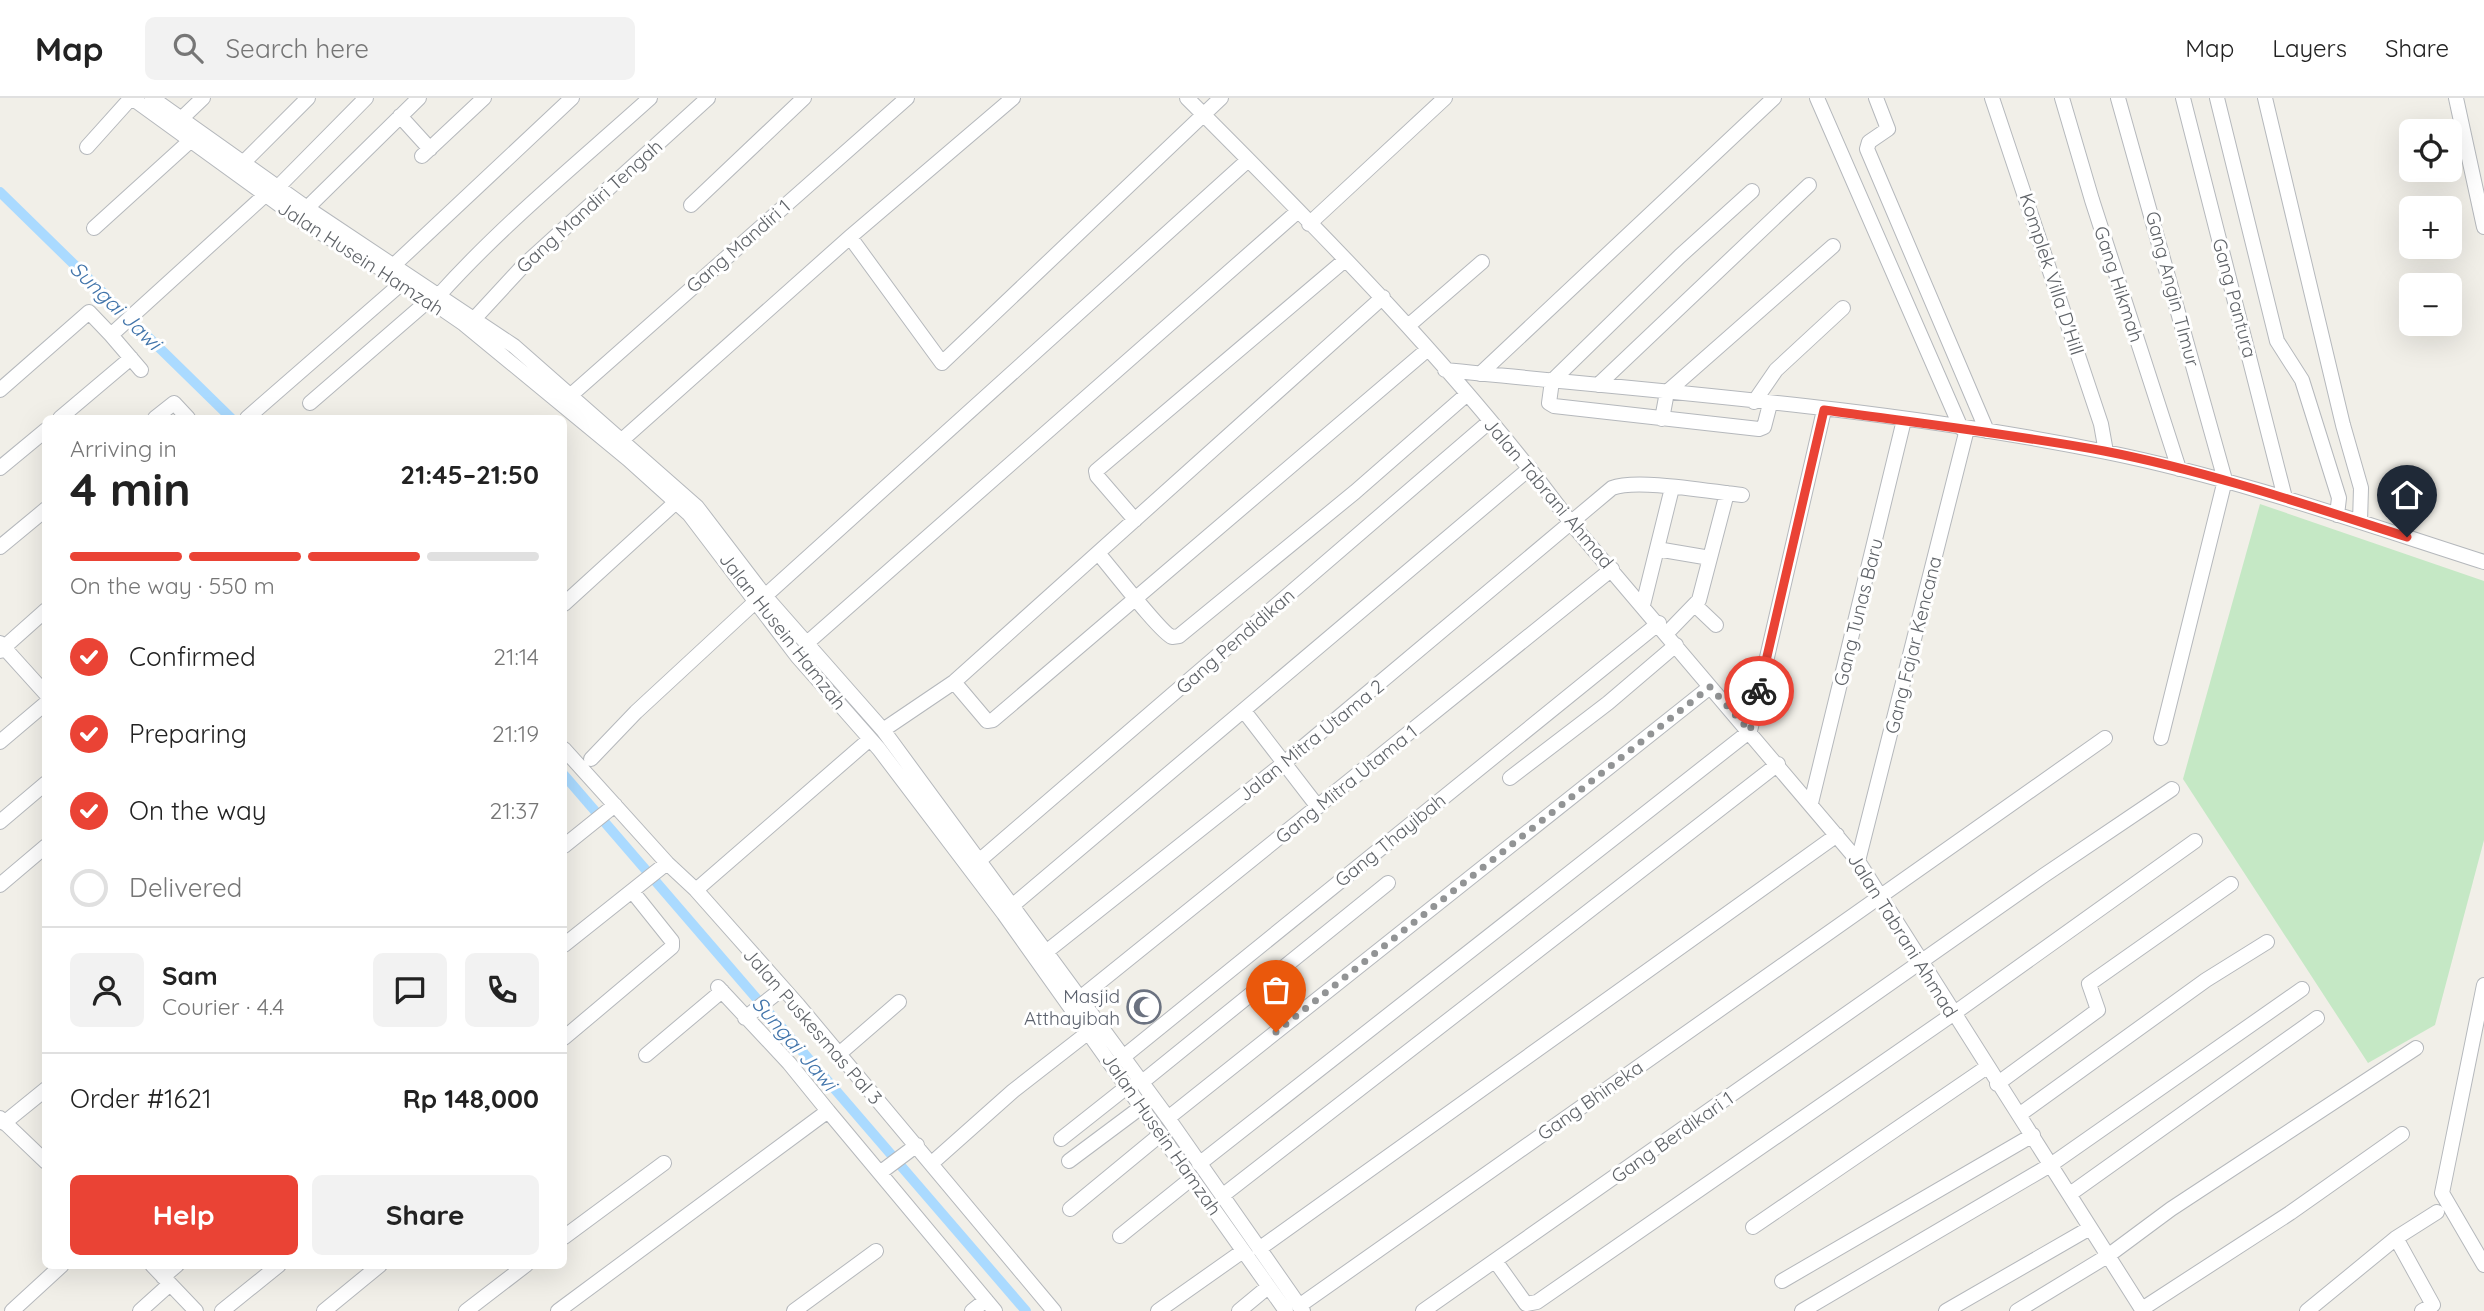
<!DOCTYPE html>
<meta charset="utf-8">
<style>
:root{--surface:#fff;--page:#f2f2f2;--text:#222;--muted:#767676;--line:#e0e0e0;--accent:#ea4335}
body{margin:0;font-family:Quicksand,sans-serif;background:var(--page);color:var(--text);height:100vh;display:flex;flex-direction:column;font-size:26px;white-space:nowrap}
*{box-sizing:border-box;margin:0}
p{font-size:23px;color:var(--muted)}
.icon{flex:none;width:38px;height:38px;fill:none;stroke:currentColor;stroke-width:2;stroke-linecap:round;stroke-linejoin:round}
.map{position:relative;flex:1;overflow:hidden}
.panel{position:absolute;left:42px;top:317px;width:525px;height:854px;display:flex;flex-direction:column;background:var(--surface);border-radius:10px;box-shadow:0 7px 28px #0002}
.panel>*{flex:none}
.tools{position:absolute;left:2399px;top:21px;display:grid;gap:14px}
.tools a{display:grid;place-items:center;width:63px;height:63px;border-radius:10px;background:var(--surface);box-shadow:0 7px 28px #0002;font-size:35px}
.pin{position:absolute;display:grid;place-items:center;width:60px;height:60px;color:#fff;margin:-72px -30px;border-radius:50% 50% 50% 0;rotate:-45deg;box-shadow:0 0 7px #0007}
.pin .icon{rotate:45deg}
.courier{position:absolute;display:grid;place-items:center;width:70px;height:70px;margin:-35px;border:5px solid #ea4335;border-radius:50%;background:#fff;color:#222;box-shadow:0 2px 9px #0007}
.headline em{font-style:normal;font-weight:800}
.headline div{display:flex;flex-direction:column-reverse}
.headline{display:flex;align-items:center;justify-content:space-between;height:119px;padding:0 28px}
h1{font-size:46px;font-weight:800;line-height:52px}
.bar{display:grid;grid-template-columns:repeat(4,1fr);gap:10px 7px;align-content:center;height:84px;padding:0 28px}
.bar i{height:9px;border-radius:5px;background:var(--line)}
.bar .active{background:var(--accent)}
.bar p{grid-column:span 4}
.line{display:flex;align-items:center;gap:18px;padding:0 28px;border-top:2px solid var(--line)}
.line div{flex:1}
.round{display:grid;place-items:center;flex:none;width:74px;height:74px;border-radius:10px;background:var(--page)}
ol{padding:0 28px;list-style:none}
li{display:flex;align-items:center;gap:21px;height:77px}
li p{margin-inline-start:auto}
li .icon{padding:7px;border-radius:50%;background:var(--accent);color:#fff;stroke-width:4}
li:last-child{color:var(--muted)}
li i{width:38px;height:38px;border:4px solid var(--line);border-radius:50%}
.button{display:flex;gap:14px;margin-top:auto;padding:14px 28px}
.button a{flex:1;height:80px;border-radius:10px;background:var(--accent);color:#fff;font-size:28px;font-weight:800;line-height:80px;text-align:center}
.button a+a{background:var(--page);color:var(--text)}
header{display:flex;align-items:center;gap:42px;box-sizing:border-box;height:98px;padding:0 35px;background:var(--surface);border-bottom:2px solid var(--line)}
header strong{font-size:33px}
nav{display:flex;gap:38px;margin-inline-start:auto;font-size:24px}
.search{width:490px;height:63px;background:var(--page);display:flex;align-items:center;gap:18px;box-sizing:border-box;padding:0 24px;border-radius:10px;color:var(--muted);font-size:26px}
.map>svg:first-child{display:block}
.green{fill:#c5e8c5}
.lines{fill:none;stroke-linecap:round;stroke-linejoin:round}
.canal{stroke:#aadaff;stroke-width:10}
.minor-casing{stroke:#b5b8bc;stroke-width:16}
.minor{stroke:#fff;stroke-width:14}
.done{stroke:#929495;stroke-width:7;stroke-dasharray:0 12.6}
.route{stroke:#ea4335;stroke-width:9}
.labels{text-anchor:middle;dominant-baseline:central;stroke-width:6;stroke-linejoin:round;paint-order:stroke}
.street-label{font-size:19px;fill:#5f6368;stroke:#fff}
.worship-label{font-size:19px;fill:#5b616d;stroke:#fff;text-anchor:end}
.water-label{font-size:21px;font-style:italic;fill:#4174aa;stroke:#fff}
</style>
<header>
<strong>Map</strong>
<div class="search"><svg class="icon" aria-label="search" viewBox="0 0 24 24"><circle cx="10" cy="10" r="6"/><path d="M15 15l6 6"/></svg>Search here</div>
<nav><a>Map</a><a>Layers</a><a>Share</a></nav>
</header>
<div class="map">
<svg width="2484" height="1213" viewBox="0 0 2484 1213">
<rect width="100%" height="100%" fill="#f1efe8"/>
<path class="green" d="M2260,406L2484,483V742L2435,927L2368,965L2183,681Z"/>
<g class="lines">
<path class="canal" d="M0,94L231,320
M564,677L1026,1213"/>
<defs>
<path id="minor" d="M132,0L306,126L403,184L464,226L628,361L689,416L797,558L879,651L1004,816L1286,1213
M152,0L307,110L514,248L697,409L765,498L883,632L1168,1020L1303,1213
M1187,0C1322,135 1458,272 1571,425L1858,763L2143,1213
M1817,0L1961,330
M1876,0L1888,31L1869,44L1867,51L1987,333
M1992,0L2101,326L2106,354
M2062,0L2092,102L2179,371
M2118,0L2225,382L2161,640
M2183,0L2285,400
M2217,0L2277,243L2302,282L2339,400L2337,417
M2265,0L2343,327L2361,390L2360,424
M2456,0L2484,129
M400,18L430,51
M180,22L203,0
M87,49L131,0
M422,58L484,0
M243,65L308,0
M278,89L366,0
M1752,93L1680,158L1552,283L1549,305L1554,308L1759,331L1764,329L1770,306
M691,107L804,0
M307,110L419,0
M1309,126L1445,0
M94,130L190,43
M850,139L942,265L1221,0
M394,167L572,0
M440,196C504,125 579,64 650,0
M475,220L523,168L708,0
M1408,228L1482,164
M141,272L111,237L265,97
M1445,272C1665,294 1889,310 2106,354C2235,380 2359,424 2484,464
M1480,276L1774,0
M1598,287L1809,87
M0,292L89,214L111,237
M571,297L907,0
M1754,304L1776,272L1843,210
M310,305L429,202
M60,320L131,260
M155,320L174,305L188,320
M247,320L403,184
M1662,321L1667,294L1833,148
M622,342L850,139L1013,0
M0,370L46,332
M1135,422L1097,378L1096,373L1345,162
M0,449L46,411
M1657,451L1710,460
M1098,455C1111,470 1161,535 1172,539L1179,538L1355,394L1466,297
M765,498L1247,63
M564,506L676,404
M1643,507L1672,390
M1696,508L1716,527
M1667,535L1699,502L1727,395
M0,545L46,596
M807,545L1297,114
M0,553L46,512
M954,584L987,623L993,622L1428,251
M1244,613L1318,709
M883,632L954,584L1383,199
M0,644L46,605
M564,651L667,765L696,792L798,907L1054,1213
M591,661L636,614L755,504
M1510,680L1608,605L1676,547
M1811,705L1904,322
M0,724L46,685
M564,748L615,707
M980,762L1489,324
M1858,763L1967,331
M0,787L46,748
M696,792L870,641
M1012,808L1530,370
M564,847L667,765
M1046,854L1284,665L1612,390C1637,380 1712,394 1742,397
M2484,887L2442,1095L2484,1167
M718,889L789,965L828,1013
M1080,900L1612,471
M745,920L782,891
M564,940L672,849V843L632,793
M839,956L899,904
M646,957L722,893
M1122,960L1659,525
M1141,985L1388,785
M1997,986L2098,912L2089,886L2231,786
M2019,1017L2206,882L2267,844
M0,1020L46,1064
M1168,1020L1710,589
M4,1025L46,991
M1061,1041L1128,988
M1069,1063L1148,1004
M932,1065L1013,993L1090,933
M1199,1066L1750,633L1824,312
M881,1074L917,1047
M2070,1096L2317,920
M1222,1098L1778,666
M1070,1111L1161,1036
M1753,1129L1987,969
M1120,1138L1192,1080
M564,1139L664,1065
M2396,1140L2433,1207L2422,1213
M1259,1151L1837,737
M1496,1164L1526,1206L1537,1204L1953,916L2195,743
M152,1167L196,1213
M163,1179L177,1167
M1782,1183L2033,1037
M1299,1208L2105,640
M2142,1211L2290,1115L2402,1036
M12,1213L62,1167
M140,1213L170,1186
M222,1213L279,1167
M324,1213L380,1167
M466,1213L526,1167
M558,1213L828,1013L995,1213
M794,1213L876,1153
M972,1213L986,1202
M1158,1213L1243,1153
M1239,1213L1268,1189
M1423,1213L2043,778L2172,691
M1802,1213L2052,1066L2302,891
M1946,1213L2090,1130
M2017,1213L2109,1157L2171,1111L2416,950
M2307,1213L2396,1140L2437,1114"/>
</defs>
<use href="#minor" class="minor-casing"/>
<use href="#minor" class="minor"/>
</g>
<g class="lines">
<path class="done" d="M1276,934L1710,589L1750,633L1759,593"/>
<path class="route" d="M1759,593L1824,312C1918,325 2011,336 2104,353C2207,373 2307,407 2407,439"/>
</g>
<defs>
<symbol id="mosque-ring" viewBox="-11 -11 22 22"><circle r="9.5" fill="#fff" stroke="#6b7280" stroke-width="1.5"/><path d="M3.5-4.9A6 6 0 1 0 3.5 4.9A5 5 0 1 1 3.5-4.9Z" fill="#6b7280"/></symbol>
</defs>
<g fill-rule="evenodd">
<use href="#mosque-ring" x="1125" y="890" width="38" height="38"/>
</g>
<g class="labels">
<g class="street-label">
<text transform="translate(589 108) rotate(-42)">Gang Mandiri Tengah</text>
<text transform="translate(738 148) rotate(-41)">Gang Mandiri 1</text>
<text transform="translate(361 160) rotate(33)">Jalan Husein Hamzah</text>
<text transform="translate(2052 176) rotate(72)">Komplek Villa D'Hill</text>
<text transform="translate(2119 186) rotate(72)">Gang Hikmah</text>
<text transform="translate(2173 191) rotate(75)">Gang Angin TImur</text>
<text transform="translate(2235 200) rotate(75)">Gang Pantura</text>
<text transform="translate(1549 395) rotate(50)">Jalan Tabrani Ahmad</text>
<text transform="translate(1858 514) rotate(-76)">Gang Tunas Baru</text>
<text transform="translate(783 533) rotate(52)">Jalan Husein Hamzah</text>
<text transform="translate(1235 543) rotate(-41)">Gang Pendidikan</text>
<text transform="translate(1913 547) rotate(-76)">Gang Fajar Kencana</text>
<text transform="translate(1311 642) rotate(-39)">Jalan Mitra Utama 2</text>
<text transform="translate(1346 686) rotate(-39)">Gang Mitra Utama 1</text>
<text transform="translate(1390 742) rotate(-39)">Gang Thayibah</text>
<text transform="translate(1903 837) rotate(58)">Jalan Tabrani Ahmad</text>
<text transform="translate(813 928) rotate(49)">Jalan Puskesmas Pal 3</text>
<text transform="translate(1590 1002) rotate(-35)">Gang Bhineka</text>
<text transform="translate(1162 1036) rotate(55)">Jalan Husein Hamzah</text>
<text transform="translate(1672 1039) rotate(-35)">Gang Berdikari 1</text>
</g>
<g class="worship-label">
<text x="1120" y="898">Masjid<tspan x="1120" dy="22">Atthayibah</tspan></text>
</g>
<g class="water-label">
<text transform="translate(116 207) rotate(44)">Sungai Jawi</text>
<text transform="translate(795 945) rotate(49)">Sungai Jawi</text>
</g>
</g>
</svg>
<div class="tools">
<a><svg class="icon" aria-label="locate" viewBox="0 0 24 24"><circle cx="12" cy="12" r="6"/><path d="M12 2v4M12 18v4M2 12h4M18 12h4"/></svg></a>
<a>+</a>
<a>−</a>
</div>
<div class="pin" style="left:1276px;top:934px;background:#ea580c"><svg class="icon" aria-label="bag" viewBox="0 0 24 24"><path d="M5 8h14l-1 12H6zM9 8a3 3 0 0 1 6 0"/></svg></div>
<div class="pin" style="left:2407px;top:439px;background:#1f2937"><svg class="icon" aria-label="home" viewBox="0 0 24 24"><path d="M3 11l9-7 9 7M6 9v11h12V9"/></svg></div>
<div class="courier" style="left:1759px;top:593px"><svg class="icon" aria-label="bike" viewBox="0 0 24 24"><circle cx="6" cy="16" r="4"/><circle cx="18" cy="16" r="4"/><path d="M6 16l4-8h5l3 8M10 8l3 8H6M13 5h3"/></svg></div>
<section class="panel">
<div class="headline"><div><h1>4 min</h1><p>Arriving in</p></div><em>21:45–21:50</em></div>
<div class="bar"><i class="active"></i><i class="active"></i><i class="active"></i><i></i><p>On the way · 550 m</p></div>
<ol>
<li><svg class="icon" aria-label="check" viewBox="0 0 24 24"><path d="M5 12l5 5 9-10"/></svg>Confirmed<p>21:14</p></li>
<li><svg class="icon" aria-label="check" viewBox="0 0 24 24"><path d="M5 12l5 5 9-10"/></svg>Preparing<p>21:19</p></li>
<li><svg class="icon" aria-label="check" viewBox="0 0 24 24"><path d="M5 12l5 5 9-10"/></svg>On the way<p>21:37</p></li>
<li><i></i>Delivered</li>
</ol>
<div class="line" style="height:126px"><a class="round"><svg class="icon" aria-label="person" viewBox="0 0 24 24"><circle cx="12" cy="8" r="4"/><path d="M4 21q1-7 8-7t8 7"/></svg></a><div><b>Sam</b><p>Courier · 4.4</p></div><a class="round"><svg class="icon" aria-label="chat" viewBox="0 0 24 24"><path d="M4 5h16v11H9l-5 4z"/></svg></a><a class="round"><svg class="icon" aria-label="phone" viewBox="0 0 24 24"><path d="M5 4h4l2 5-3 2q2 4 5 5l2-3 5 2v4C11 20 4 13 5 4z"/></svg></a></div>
<div class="line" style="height:91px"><div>Order #1621</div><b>Rp 148,000</b></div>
<div class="button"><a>Help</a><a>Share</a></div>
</section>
</div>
